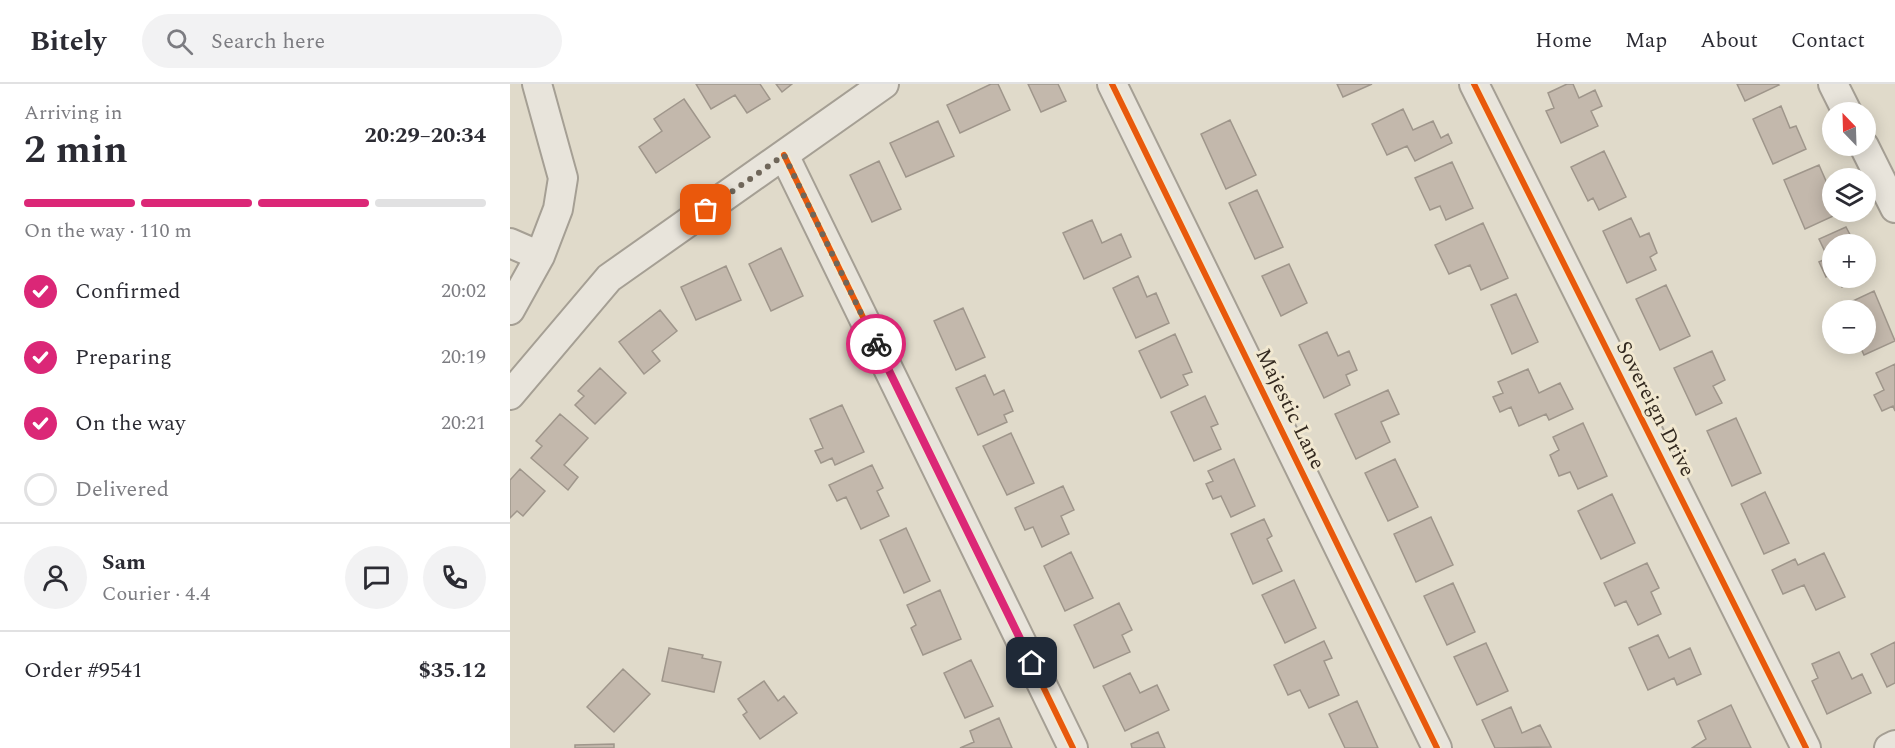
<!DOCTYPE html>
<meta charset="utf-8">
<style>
:root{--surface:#fff;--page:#f2f2f3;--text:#2b2b33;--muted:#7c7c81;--line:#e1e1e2;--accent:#db2777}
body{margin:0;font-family:Spectral,serif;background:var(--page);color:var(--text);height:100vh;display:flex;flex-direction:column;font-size:22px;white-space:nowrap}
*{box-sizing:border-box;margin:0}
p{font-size:20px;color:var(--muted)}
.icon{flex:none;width:33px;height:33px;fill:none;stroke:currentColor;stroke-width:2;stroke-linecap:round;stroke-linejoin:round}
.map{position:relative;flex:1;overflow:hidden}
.drawer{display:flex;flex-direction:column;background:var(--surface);width:510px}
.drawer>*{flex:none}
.needle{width:39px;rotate:337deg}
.tools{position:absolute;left:1312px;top:18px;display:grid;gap:12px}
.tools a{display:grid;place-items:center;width:54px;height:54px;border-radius:50%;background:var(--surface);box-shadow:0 3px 15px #0003;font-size:30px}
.pin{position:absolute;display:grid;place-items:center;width:51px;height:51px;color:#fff;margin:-26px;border-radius:12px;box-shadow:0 3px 9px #0006}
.courier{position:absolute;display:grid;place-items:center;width:60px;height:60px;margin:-30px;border:4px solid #db2777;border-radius:50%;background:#fff;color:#222;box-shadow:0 2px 8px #0007}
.overview em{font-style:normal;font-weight:700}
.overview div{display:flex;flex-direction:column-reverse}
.overview{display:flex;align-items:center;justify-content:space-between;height:102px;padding:0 24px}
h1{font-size:39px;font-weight:700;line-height:45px}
.bar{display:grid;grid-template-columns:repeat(4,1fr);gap:9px 6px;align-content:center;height:72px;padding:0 24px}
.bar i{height:8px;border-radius:4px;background:var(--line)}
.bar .current{background:var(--accent)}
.bar p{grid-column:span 4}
.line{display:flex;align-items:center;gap:15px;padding:0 24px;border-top:2px solid var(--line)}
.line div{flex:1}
.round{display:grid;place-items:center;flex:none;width:63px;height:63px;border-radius:32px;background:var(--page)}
ol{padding:0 24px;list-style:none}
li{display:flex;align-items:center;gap:18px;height:66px}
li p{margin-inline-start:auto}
li .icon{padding:6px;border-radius:50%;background:var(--accent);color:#fff;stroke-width:4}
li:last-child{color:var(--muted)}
li i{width:33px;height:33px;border:3px solid var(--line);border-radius:50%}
header{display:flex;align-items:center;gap:36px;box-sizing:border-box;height:84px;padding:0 30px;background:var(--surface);border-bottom:2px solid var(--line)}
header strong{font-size:28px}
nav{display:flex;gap:33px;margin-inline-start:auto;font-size:21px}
.search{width:420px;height:54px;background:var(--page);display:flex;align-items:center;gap:15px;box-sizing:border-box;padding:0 21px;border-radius:33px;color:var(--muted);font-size:22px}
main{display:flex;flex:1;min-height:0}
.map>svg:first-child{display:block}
.building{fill:#c3b8ac;stroke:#9f968b;stroke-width:1.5}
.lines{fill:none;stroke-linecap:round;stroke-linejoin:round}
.minor-casing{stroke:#a59f94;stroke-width:32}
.minor{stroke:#e8e4db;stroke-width:28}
.cycleway-casing{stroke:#f1e8d1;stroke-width:10}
.cycleway{stroke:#e8590c;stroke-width:6}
.done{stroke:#6f665a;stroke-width:6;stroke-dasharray:0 10.8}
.route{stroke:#db2777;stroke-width:8}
.labels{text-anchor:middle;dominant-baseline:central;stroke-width:6;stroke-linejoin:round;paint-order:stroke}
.street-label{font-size:21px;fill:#32281e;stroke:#f1e8d1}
</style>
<header>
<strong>Bitely</strong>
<div class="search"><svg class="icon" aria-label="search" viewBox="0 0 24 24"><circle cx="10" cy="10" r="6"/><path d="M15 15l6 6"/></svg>Search here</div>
<nav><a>Home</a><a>Map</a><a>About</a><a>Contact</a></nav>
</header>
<main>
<section class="drawer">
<div class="overview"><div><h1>2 min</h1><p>Arriving in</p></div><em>20:29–20:34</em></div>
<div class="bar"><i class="current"></i><i class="current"></i><i class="current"></i><i></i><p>On the way · 110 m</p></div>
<ol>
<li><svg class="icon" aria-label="check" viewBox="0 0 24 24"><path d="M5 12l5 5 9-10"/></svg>Confirmed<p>20:02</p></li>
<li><svg class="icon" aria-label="check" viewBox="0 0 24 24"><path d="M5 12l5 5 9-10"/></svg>Preparing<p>20:19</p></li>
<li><svg class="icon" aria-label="check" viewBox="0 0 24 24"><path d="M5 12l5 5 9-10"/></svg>On the way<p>20:21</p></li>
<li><i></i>Delivered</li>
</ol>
<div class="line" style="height:108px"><a class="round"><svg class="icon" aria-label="person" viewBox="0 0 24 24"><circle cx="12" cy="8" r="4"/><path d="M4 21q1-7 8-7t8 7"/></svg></a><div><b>Sam</b><p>Courier · 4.4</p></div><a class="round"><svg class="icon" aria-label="chat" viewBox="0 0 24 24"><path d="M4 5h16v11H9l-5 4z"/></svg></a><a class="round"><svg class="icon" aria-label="phone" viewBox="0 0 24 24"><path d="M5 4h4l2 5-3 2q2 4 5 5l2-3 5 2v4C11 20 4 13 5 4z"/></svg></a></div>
<div class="line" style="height:78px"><div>Order #9541</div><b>$35.12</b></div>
</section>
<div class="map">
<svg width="1385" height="664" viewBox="0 0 1385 664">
<rect width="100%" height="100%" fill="#e0daca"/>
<path class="building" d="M186,0H250L260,15L237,29L225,11L201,25Z
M266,0H282L272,8Z
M481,0H488L500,26L450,49L437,21Z
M518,0H548L556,17L531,28Z
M827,0H862L833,13Z
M1057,0H1063L1069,14L1085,6L1092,22L1081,27L1088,42L1051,59L1036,27L1044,24L1038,9Z
M1227,0H1268L1269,1L1235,17Z
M174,15L200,53L146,89L129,63L152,47L144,35Z
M1271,22L1280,44L1286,42L1296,65L1263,80L1243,35Z
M893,25L903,46L923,37L931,54L938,50L942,59L905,77L897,62L877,71L862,40Z
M720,36L746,91L716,105L691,50Z
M428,37L444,72L396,93L380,59Z
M1094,67L1116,113L1089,126L1083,114L1078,117L1061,83Z
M369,77L391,125L362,138L340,91Z
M942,78L963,124L936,136L930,122L920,126L905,94Z
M1309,81L1323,113V128L1330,129L1295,145L1274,96Z
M747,106L773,163L745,175L719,119Z
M1121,134L1130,153L1139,149L1147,169L1140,173L1146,186L1117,199L1093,147Z
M582,136L592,159L611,150L621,173L574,195L553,149Z
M973,139L998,194L971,206L960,181L939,190L925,161Z
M1336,143L1345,160H1323V189L1316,193L1309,178L1318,174L1309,155Z
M271,164L293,212L261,227L239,180Z
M779,180L797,219L771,232L752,192Z
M216,182L231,216L186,236L171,203Z
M628,192L637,213L646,209L659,239L626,254L603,204Z
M1327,194H1351L1332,203Z
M1156,201L1180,252L1150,266L1126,215Z
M1364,207L1385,257L1354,271L1349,260H1356V226H1334L1332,222Z
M1006,210L1028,258L1002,270L981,221Z
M453,224L475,273L446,286L424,237Z
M150,226L167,247L142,267L150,277L134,290L109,258Z
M817,248L828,272L839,267L847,286L836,291L840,301L814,314L789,261Z
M665,250L682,288L673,291L678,301L651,314L629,267Z
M1202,267L1215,296L1203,302L1212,319L1186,331L1164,284Z
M1385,280V327L1383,322L1372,327L1364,311L1374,306L1366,289Z
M90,284L116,309L85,340L65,321L74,312L68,307Z
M1018,285L1029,309L1050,299L1063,325L1039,336L1036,330L1009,342L1001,323L990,328L983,313L993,309L988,298Z
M475,291L484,311L494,306L503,327L494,331L497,338L468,351L446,304Z
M878,306L889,330L871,338L880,358L846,375L825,330Z
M695,312L708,340L701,343L711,365L684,377L661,328Z
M332,321L354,368L325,381L322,374L311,379L305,367L313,364L300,335Z
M50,330L78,354L54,381L68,393L58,406L21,374L32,362L26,357Z
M1226,334L1251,389L1222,402L1197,347Z
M1073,339L1097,392L1068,405L1060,388L1049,392L1040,371L1049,366L1043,353Z
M501,349L524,399L497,411L473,362Z
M724,375L745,422L721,433L711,412L703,415L696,400L703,397L698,387Z
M885,375L908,423L878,437L855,389Z
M362,381L373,404L367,407L379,432L351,445L336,413L327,417L319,401Z
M10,385L35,407L13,432L7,427L0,434V396Z
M553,402L564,426L551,432L559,450L532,463L523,443L515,446L505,424Z
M1255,408L1279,459L1254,470L1231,420Z
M1102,410L1125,459L1091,475L1068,427Z
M921,433L943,481L906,498L884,450Z
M754,435L762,452L757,455L772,487L743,500L721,450Z
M396,444L420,497L394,509L370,456Z
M561,468L583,514L555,527L534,482Z
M1314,469L1335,513L1306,526L1294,501L1273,510L1262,486L1285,475L1288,481Z
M1137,479L1149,504L1141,508L1151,530L1128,541L1116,517L1105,522L1094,499Z
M784,496L806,544L775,559L752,511Z
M943,499L965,548L937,561L914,512Z
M430,506L451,555L413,571L401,544L406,541L397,521Z
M609,519L622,546L612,551L620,568L584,584L564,541Z
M1148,551L1159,574L1180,564L1191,590L1167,601L1164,594L1138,606L1119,564Z
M814,557L822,574L814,577L829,611L799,624L790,606L778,611L764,581Z
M1385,558V599L1377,603L1361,570Z
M976,559L998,607L967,621L944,573Z
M159,564L193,571L192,574L211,578L204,608L152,597Z
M1329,568L1342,595L1352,590L1361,609L1317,630L1302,597L1308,594L1302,580Z
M461,576L483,622L455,634L434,589Z
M113,585L140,610L104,648L77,623Z
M620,589L630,609L647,601L659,626L615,647L593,602Z
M254,597L268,617L274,612L287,629L250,655L233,631L237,628L228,615Z
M847,617L868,664H835L819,630Z
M1221,621L1241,664H1182L1196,655L1188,637Z
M1001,623L1012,649L1030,641L1041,663L985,664L972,636Z
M489,634L502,664H450L464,658L460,647Z
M648,648L655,664H622L621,660Z
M104,660V664H65V661Z"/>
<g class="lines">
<defs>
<path id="minor" d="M602,0L927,664
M964,0L1296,664
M1323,0L1337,28
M1354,62L1385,124
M274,71L563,664
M0,159L30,172
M0,226L30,172L48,125L53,94L27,0
M0,311L99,194L374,0
M1379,664L1385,661"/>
</defs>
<use href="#minor" class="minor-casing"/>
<use href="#minor" class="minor"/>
<defs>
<path id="cycleway" d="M602,0L927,664
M964,0L1296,664
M274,71L563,664"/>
</defs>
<use href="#cycleway" class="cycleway-casing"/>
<use href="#cycleway" class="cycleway"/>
</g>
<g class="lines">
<path class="done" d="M196,126L274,71L366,260"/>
<path class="route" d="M366,260L522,579"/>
</g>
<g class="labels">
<g class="street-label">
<text transform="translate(780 325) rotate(64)">Majestic Lane</text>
<text transform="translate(1145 325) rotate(63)">Sovereign Drive</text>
</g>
</g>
</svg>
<div class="tools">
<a><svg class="needle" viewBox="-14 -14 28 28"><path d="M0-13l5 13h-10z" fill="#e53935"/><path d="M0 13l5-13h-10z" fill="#7c7c81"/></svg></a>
<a><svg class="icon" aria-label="layers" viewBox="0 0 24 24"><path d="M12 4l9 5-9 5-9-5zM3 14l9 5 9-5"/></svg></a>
<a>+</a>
<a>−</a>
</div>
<div class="pin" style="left:196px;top:126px;background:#ea580c"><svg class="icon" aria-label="bag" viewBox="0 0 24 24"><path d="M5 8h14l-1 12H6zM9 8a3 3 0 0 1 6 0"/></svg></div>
<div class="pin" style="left:522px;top:579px;background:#1f2937"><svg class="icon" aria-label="home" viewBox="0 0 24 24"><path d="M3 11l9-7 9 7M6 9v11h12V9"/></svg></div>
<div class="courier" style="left:366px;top:260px"><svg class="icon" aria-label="bike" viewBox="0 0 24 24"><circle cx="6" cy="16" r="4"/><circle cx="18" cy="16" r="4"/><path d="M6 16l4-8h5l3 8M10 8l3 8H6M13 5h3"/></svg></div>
</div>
</main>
